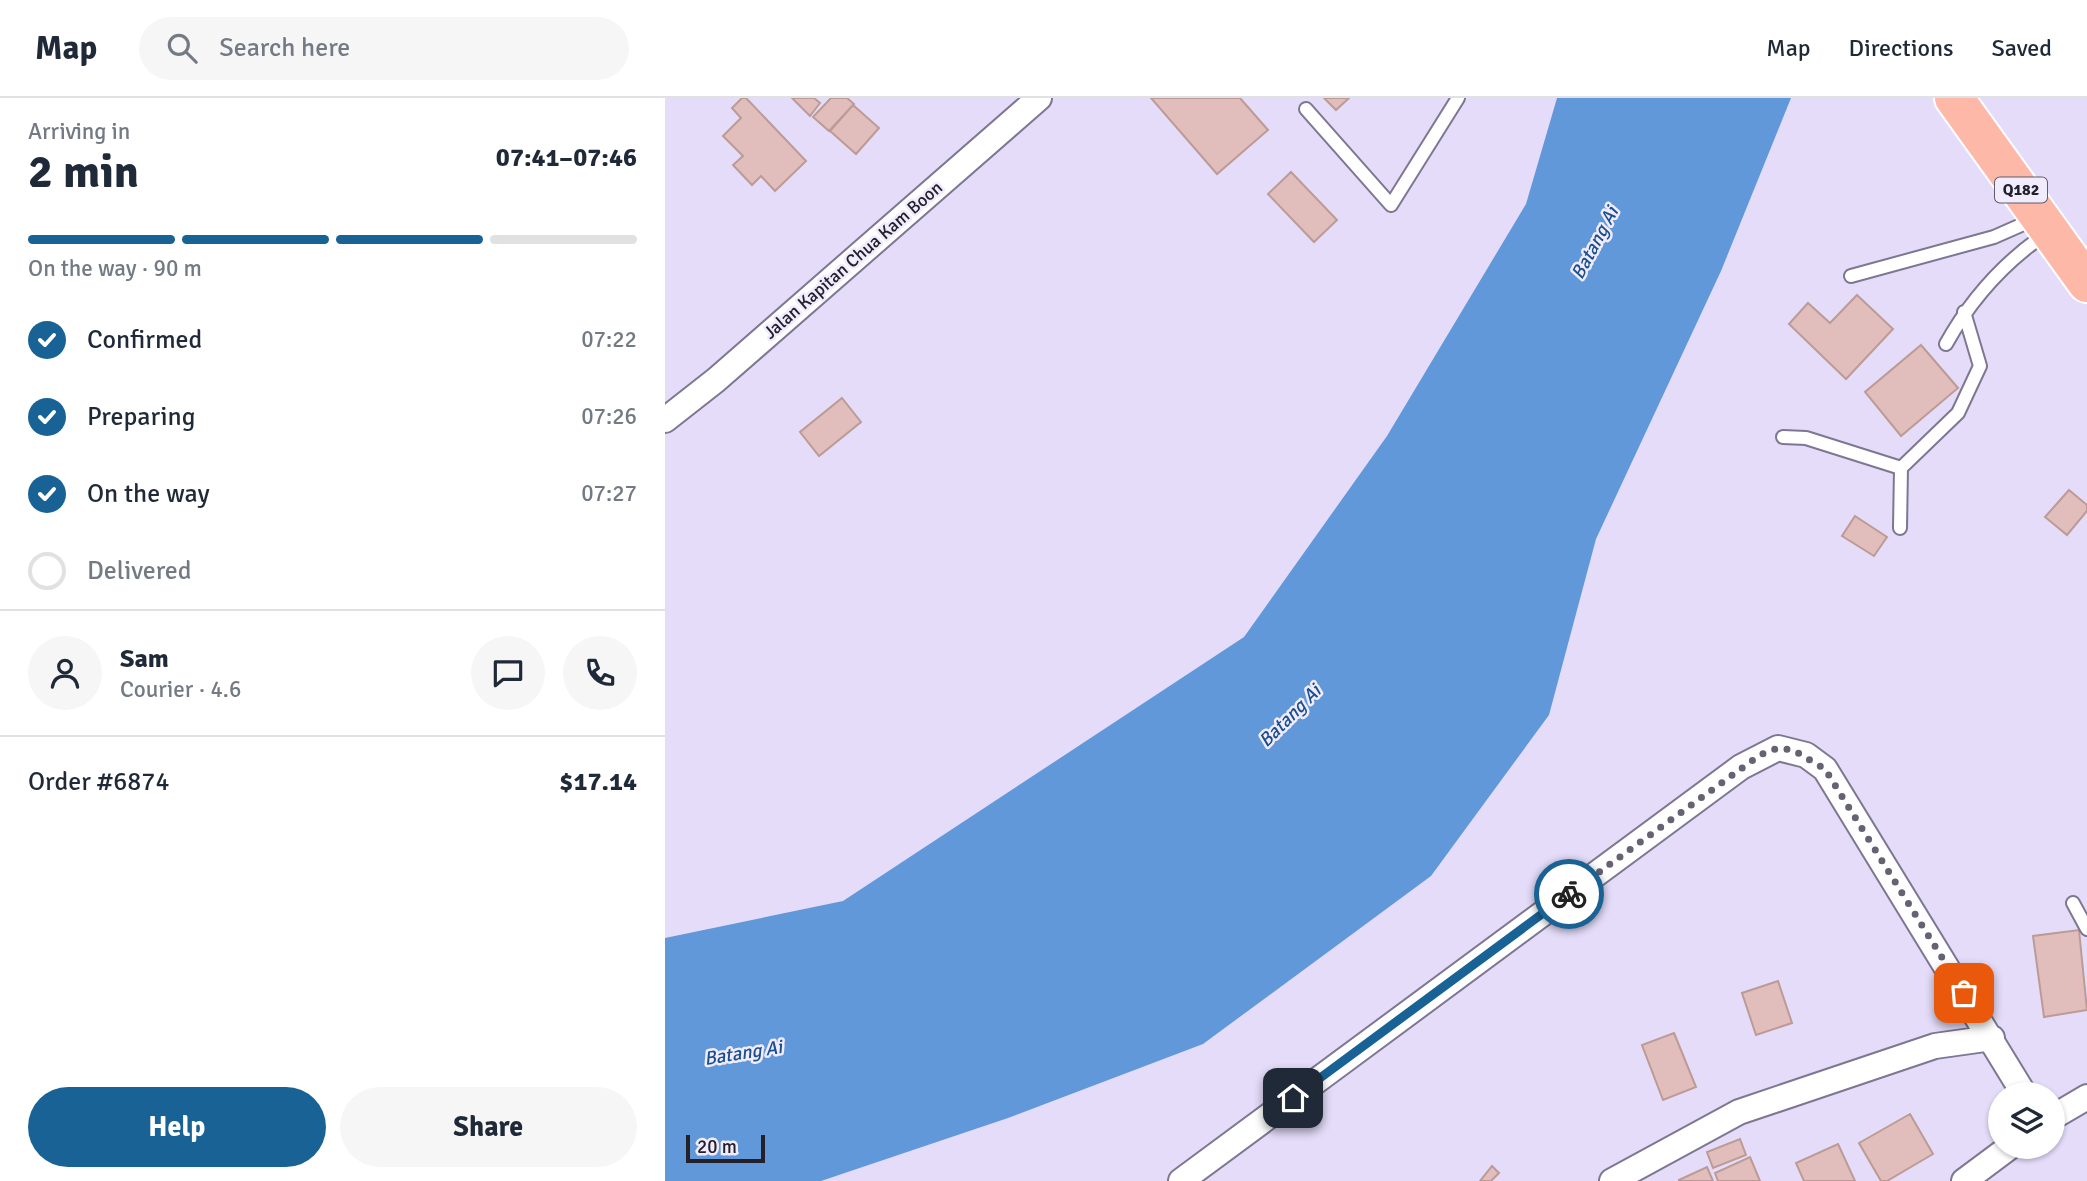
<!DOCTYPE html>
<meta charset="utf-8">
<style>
:root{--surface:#fff;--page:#f6f6f7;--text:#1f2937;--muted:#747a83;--line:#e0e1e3;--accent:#196295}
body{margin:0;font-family:Signika,sans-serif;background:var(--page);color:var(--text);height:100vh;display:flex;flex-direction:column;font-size:26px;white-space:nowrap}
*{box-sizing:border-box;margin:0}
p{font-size:23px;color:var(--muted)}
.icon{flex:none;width:38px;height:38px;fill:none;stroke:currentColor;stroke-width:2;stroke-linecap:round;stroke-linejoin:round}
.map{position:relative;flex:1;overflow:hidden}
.panel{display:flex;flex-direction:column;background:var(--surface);width:665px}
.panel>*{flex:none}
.tools{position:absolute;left:1323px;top:984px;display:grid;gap:14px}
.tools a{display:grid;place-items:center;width:77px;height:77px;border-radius:50%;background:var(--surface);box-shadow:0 2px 5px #0004;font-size:35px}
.scale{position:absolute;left:21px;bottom:18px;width:79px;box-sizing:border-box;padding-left:7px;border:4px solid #23202a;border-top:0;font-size:19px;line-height:24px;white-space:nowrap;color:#23202a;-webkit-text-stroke:5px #f0ebfd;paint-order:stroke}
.pin{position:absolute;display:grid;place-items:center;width:60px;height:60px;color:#fff;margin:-30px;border-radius:14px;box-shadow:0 4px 10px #0006}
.courier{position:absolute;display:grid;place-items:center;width:70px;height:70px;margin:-35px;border:5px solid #196295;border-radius:50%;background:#fff;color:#222;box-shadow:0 2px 9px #0007}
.overview em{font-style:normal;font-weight:700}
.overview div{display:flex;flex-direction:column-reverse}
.overview{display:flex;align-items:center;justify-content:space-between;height:119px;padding:0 28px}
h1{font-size:46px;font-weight:700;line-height:52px}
.bar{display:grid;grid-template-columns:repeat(4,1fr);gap:10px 7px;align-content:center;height:84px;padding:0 28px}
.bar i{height:9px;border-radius:5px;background:var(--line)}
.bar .on{background:var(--accent)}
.bar p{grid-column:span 4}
.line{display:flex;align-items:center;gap:18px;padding:0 28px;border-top:2px solid var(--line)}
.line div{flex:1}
.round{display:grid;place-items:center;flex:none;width:74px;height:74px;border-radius:37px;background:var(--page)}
ol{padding:0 28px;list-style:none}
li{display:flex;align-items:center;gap:21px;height:77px}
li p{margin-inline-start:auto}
li .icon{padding:7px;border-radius:50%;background:var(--accent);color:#fff;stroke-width:4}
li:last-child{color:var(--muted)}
li i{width:38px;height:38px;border:4px solid var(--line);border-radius:50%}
.cta{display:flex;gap:14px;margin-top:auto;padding:14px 28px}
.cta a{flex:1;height:80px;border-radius:42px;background:var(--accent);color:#fff;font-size:28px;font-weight:700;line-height:80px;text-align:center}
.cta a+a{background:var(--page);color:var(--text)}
header{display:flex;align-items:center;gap:42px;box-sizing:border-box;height:98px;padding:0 35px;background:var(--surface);border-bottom:2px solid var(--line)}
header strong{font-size:33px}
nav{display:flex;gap:38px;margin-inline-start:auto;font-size:24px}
.search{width:490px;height:63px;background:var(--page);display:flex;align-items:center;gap:18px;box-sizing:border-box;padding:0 24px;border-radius:38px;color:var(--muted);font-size:26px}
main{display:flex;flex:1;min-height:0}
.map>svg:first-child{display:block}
.water{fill:#6198da}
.building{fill:#e1bebb;stroke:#bc9b97;stroke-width:2}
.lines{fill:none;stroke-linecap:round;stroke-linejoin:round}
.lane-casing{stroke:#7e7791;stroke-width:16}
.street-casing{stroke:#7e7791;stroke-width:28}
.primary-casing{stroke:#fff;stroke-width:42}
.lane{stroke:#fff;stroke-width:12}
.street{stroke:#fff;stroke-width:24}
.primary{stroke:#fdb8a7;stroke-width:38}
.done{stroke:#676272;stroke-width:7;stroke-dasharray:0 12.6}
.route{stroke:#196295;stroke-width:9}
.labels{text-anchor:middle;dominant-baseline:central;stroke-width:5;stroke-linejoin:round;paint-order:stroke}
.shield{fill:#f0ebfd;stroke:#605d69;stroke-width:2}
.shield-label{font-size:16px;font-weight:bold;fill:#23202a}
.street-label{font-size:18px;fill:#23202a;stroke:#f0ebfd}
.water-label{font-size:19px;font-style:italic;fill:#184f8c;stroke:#f0ebfd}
</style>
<header>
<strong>Map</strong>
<div class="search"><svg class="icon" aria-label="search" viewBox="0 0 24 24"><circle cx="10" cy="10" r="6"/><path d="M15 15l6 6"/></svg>Search here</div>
<nav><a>Map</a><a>Directions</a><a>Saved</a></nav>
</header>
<main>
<section class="panel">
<div class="overview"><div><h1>2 min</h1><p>Arriving in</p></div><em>07:41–07:46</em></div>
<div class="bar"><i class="on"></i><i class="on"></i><i class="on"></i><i></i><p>On the way · 90 m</p></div>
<ol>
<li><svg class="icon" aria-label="check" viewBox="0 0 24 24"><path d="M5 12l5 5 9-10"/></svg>Confirmed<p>07:22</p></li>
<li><svg class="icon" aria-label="check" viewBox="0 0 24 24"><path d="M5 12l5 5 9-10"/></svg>Preparing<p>07:26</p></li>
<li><svg class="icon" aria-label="check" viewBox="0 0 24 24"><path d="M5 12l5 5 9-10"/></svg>On the way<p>07:27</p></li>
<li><i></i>Delivered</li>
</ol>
<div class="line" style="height:126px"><a class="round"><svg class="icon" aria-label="person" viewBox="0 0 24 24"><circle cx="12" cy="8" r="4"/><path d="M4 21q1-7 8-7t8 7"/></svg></a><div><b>Sam</b><p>Courier · 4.6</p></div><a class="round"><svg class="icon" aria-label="chat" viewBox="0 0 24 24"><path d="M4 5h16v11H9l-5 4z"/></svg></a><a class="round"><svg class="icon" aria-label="phone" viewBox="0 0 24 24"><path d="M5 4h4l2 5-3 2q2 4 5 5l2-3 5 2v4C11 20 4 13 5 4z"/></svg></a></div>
<div class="line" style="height:91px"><div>Order #6874</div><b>$17.14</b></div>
<div class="cta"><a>Help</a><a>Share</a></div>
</section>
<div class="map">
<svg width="1422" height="1083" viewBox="0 0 1422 1083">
<rect width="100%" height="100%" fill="#e4dcf9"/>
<path class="water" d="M892,0H1126L1056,173L931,441L884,617L766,778L538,946L343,1020L156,1083H0V840L178,803L579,539L722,338L861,106Z"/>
<path class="building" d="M77,0H81L141,63L110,93L96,78L87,87L68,67L78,58L58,38L76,20L67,10Z
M127,0H149L155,5L145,18Z
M166,0H182L189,6L164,33L148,19Z
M486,0H575L603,32L552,76Z
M659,0H684L671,12Z
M188,7L214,30L191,56L165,33Z
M626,74L672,122L649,144L603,96Z
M1192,197L1228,231L1181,281L1124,226L1143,205L1165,225Z
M1256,247L1293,290L1236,338L1200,294Z
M177,300L196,324L154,358L135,334Z
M1404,392L1422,407V413L1402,437L1380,419Z
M1190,418L1222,439L1209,458L1177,438Z
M1414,832L1422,912L1379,919L1368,838Z
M1113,883L1127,925L1091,937L1077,895Z
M1009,935L1031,989L998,1002L977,947Z
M1245,1016L1268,1056L1222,1083H1216L1194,1045Z
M1075,1041L1081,1057L1048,1070L1042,1054Z
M1173,1046L1190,1083H1139L1131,1065Z
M1085,1059L1095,1083H1053L1050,1075Z
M827,1068L834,1075L826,1083H815Z
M1042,1069L1048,1083H1014V1082Z"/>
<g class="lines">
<defs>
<path id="lane" d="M641,11L726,107L793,0
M1186,178L1329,139L1372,120
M1281,246C1306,201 1339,164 1382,135
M1118,339L1141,340L1236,370
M1235,430L1236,370L1293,315L1315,268L1299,214
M1408,805L1422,831"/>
<path id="street" d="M0,322L51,282L374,0
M1388,1019L1422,999
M516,1083L1076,669L1113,650L1141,657L1160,671L1359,996
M947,1083L1074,1014L1270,948L1327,940
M1299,1083L1346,1048"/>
<path id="primary" d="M1289,0L1422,185"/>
</defs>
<use href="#lane" class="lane-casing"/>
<use href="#street" class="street-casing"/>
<use href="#primary" class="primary-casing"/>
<use href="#lane" class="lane"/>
<use href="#street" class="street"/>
<use href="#primary" class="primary"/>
</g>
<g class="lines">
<path class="done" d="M904,796L1095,657L1113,650L1128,652L1160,671L1299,895"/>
<path class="route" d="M628,1000L904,796"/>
</g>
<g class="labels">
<rect class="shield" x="1330" y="79.5" width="52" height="25" rx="5"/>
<g class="shield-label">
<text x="1356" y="92">Q182</text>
</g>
<g class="street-label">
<text transform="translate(188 162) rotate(-41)">Jalan Kapitan Chua Kam Boon</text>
</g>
<g class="water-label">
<text transform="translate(930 145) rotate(-62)">Batang Ai</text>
<text transform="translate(625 618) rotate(-45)">Batang Ai</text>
<text transform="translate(78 955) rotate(-9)">Batang Ai</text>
</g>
</g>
</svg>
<div class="tools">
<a><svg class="icon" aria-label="layers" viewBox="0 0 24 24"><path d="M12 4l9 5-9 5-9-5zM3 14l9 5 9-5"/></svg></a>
</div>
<div class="scale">20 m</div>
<div class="pin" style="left:1299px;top:895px;background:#ea580c"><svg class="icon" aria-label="bag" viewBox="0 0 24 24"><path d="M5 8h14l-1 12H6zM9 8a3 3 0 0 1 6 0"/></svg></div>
<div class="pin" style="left:628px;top:1000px;background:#1f2937"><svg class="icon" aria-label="home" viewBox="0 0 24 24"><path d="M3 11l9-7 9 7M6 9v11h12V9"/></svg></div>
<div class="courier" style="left:904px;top:796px"><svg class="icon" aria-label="bike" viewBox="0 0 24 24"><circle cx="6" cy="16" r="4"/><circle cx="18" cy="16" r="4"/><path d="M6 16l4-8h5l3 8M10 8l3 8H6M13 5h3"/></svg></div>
</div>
</main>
